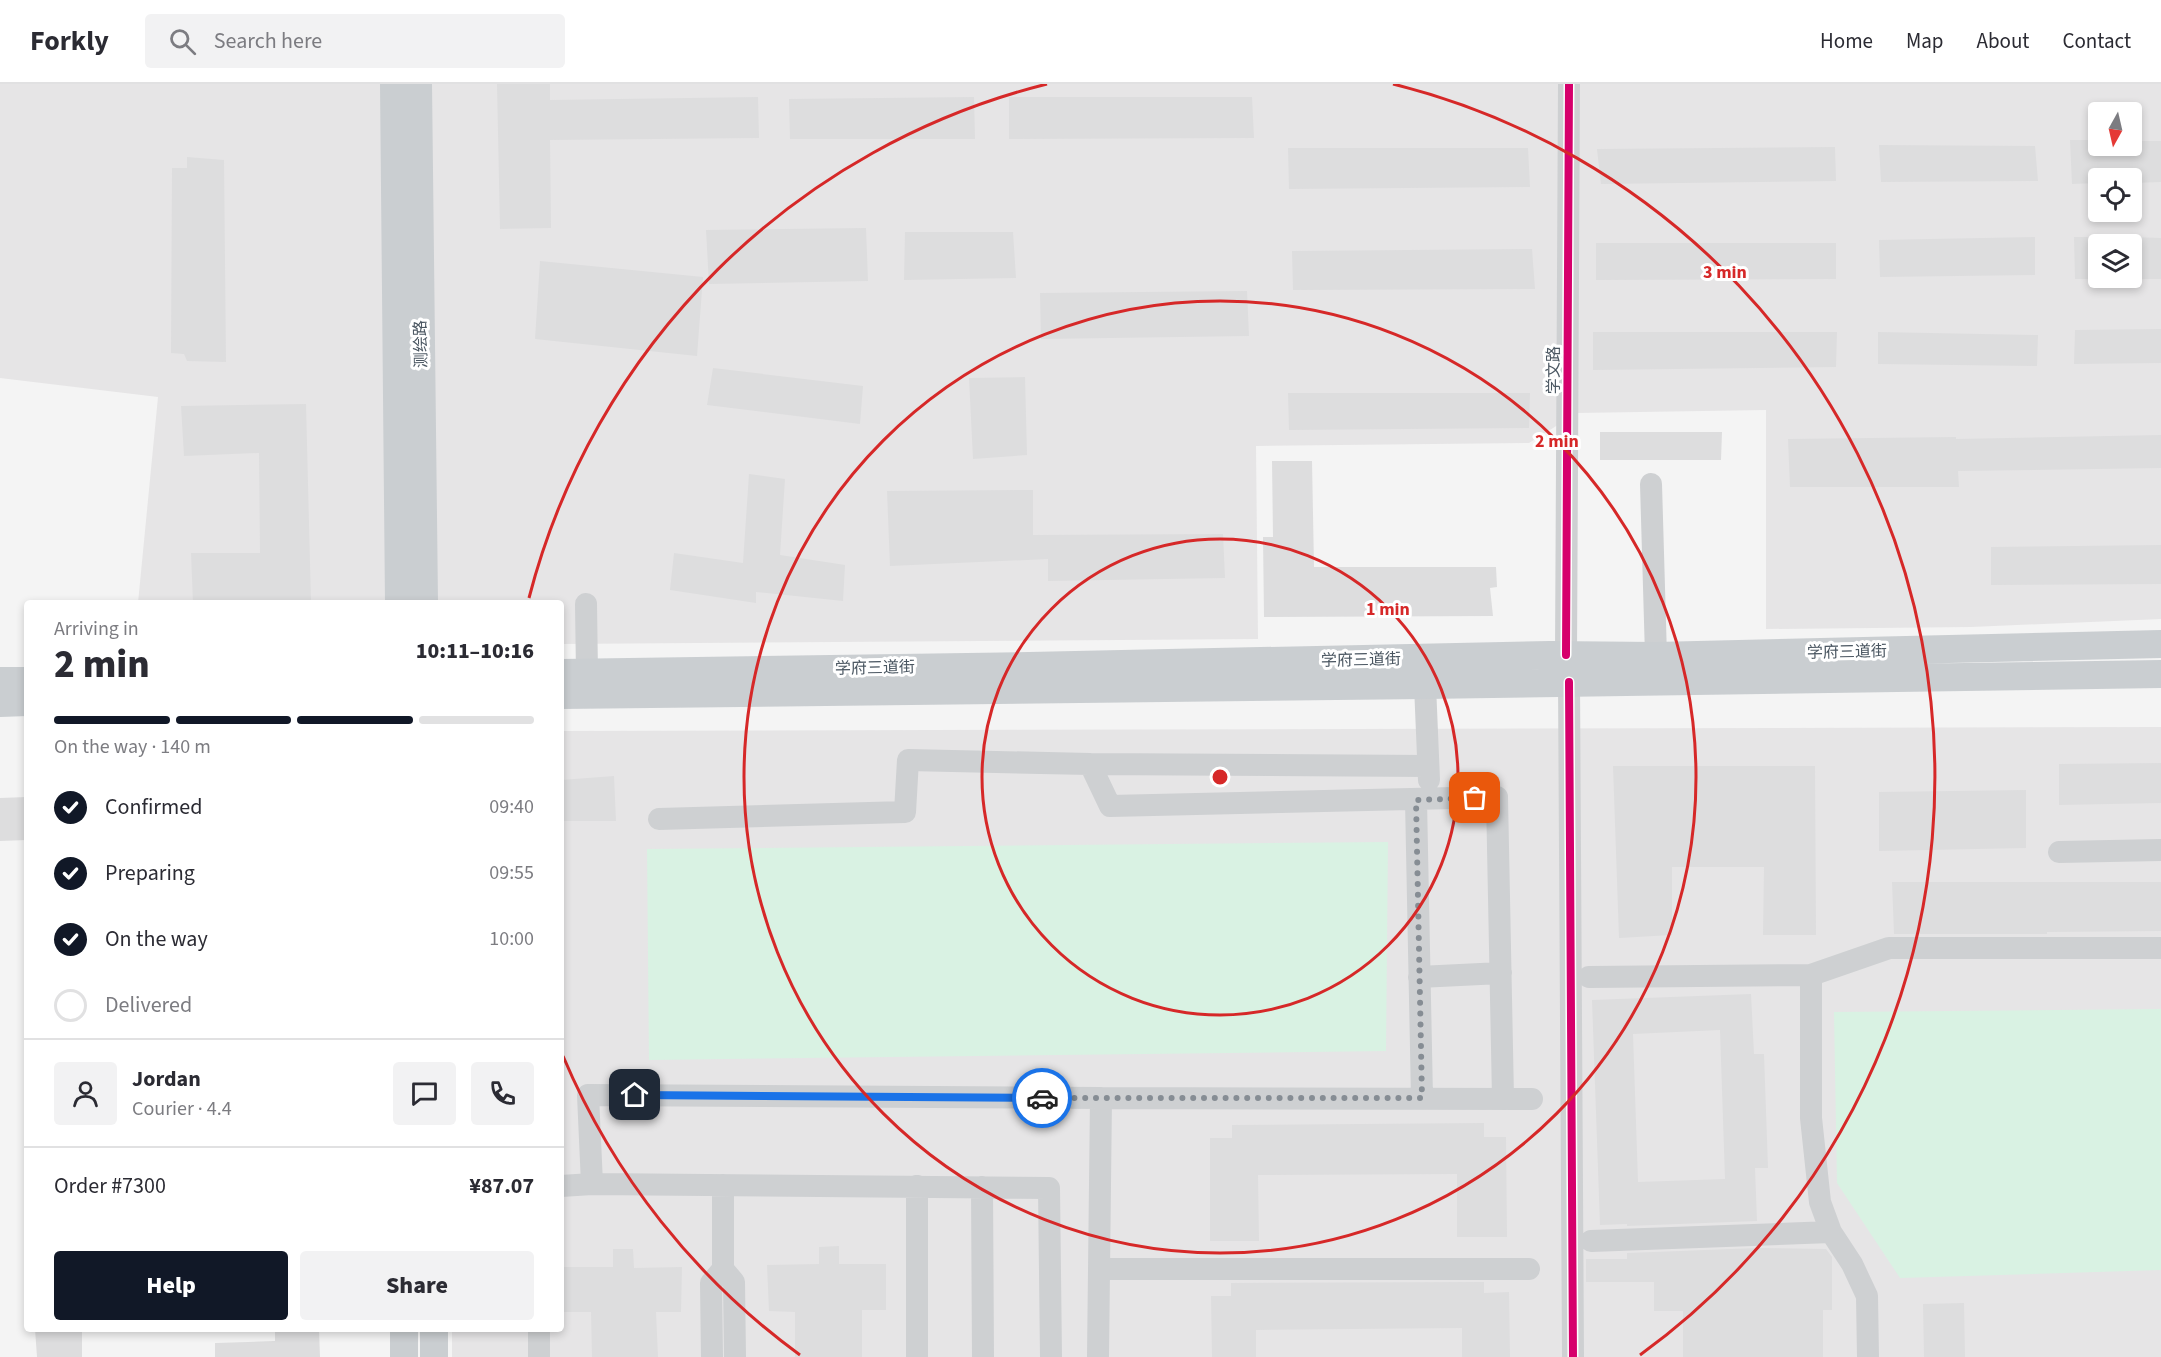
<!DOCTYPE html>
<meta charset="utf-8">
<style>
:root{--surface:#fff;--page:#f2f2f3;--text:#2b2b33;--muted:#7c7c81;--line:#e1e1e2;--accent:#111827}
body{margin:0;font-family:"Source Sans 3","Noto Sans SC",sans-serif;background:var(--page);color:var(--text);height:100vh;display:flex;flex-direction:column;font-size:22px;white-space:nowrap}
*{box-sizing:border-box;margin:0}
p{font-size:20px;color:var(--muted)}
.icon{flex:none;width:33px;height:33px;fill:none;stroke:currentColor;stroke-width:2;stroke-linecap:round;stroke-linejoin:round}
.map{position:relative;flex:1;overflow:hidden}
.side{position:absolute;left:24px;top:516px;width:540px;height:732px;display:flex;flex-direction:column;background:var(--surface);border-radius:6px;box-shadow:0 3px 9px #0003}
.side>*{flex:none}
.needle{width:39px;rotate:188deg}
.fabs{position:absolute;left:2088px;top:18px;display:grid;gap:12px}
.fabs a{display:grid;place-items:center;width:54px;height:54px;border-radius:6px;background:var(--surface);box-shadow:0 3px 9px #0003;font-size:30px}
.pin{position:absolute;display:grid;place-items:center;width:51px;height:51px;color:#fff;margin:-26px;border-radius:12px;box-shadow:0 3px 9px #0006}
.courier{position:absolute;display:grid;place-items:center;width:60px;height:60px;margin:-30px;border:4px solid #1a73e8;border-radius:50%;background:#fff;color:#222;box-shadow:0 2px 8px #0007}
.headline em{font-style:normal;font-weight:800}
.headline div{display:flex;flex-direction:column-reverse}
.headline{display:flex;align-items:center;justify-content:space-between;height:102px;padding:0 30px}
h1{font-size:39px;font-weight:800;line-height:45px}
.bar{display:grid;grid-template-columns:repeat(4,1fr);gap:9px 6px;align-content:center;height:72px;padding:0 30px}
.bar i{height:8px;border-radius:4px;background:var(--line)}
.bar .current{background:var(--accent)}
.bar p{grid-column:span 4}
.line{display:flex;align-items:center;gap:15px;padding:0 30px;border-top:2px solid var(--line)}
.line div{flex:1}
.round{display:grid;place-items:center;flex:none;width:63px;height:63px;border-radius:6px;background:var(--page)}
ol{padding:0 30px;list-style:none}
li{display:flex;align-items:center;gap:18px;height:66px}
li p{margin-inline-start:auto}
li .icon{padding:6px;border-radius:50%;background:var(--accent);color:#fff;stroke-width:4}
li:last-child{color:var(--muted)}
li i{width:33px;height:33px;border:3px solid var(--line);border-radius:50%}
.button{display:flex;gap:12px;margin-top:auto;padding:12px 30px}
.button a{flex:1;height:69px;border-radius:6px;background:var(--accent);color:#fff;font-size:24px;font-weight:800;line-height:69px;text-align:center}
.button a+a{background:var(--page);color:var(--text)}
header{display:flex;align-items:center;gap:36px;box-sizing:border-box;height:84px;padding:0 30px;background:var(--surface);border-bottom:2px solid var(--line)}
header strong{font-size:28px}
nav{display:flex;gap:33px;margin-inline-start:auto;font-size:21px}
.search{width:420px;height:54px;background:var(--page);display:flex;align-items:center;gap:15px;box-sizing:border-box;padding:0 21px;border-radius:6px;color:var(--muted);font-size:22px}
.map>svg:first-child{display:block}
.education{fill:#e6e5e6;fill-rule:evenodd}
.green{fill:#d9f2e3}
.building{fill:#ddddde;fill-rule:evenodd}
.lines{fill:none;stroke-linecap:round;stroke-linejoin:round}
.minor{stroke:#ced0d2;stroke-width:22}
.major{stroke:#caced1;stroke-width:28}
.cycleway-casing{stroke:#fff;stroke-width:11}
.cycleway{stroke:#d6006c;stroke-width:8}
.done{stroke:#868d94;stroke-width:6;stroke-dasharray:0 10.8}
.route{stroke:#1a73e8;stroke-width:8}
.ring{fill:none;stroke:#d62828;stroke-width:3}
.labels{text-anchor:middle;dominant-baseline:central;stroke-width:6;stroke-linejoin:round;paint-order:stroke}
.street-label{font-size:16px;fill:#4a5661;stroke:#fff}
.centre{fill:#d62828;stroke:#fff;stroke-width:3}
.ring-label{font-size:18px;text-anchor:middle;font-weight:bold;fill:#d62828;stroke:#fff;stroke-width:6;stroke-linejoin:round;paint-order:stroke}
</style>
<header>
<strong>Forkly</strong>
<div class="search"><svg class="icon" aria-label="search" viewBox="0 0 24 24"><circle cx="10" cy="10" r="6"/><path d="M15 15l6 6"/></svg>Search here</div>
<nav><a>Home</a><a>Map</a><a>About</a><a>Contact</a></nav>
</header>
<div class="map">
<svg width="2161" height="1273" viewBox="0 0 2161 1273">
<rect width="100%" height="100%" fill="#f4f4f4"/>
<path class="education" d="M0,0H2161V535L1971,543L1766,545V326L1577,329L1529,359L1256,362L1258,555L561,560V519H138L158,313L0,294ZM2098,28H2132V62H2098ZM2098,94H2132V128H2098ZM2098,160H2132V194H2098Z
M2161,643V1273H452V1245H561V647Z"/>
<path class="green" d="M1388,758L1386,967L649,976L647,765Z
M2161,925V1186L1900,1194L1837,1099L1834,928Z"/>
<path class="building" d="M497,0H550V16L758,13L759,54L550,56L551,144L500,145Z
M974,13L975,55H790L789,15Z
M1009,13H1252L1254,54L1009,55Z
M2070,56H2098V62H2132V57H2161V98L2132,99V94H2098V99L2072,100Z
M1879,61L2035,62L2038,97L1881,98Z
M1835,63L1836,97L1601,100L1597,65Z
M1288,64H1528L1530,103L1289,105Z
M187,73L224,76L226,278L187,277L184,270L171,269L172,84H187Z
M866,144L868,197L709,200L706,146Z
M905,148H1013L1016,194L904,196Z
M2035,153V191L1880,193L1879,156Z
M2074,153H2098V195H2075Z
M2132,153L2161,154V195H2132Z
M1596,159H1836V195L1596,196Z
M1532,165L1535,205L1293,206L1292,167Z
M540,177L703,193L697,272L535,255Z
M1247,207L1249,252L1041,255L1040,209Z
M2161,245V279L2074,280L2075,246Z
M1593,248H1837L1836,283L1593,286Z
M1878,248L2038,251L2037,282L1878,280Z
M713,284L863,302L860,340L707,321Z
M1025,293L1027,371L973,375L969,294Z
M1288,309H1530L1529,344L1289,346Z
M306,320L311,519H193L191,469H260L259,369L184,372L181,322Z
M1600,348H1722L1721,376H1600Z
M2161,351V384L1958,387L1959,403H1790L1788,355L1956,353V355Z
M1272,377H1312L1314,483H1496L1497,503L1490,504L1493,532L1264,533L1263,453H1273Z
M749,390L785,395L780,471L845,481L843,517L756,508V519L670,506L674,469L743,479Z
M1033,406V451L1223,450L1225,494L1048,497V475L890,482L887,407Z
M2161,461V500L1991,501V463Z
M2161,679V719L2059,721V680Z
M1613,682H1815L1816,851H1763L1764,783H1672V851L1619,854Z
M614,692L616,737H561V696Z
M2026,706V764L1879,767V708Z
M27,713V756L0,757V714Z
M1892,798H2161V847L2047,848V850H1894Z
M1751,910L1754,970H1764L1768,1084H1755L1757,1137L1627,1142V1140L1600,1141L1592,916ZM1720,946L1725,1095L1638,1098L1633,950Z
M1484,1039V1053H1506L1507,1153H1457V1090L1258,1091L1259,1157H1210V1054H1232V1041Z
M839,1162V1180H886V1226H862V1273H795V1228L769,1227L767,1181L819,1180V1163Z
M1758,1164L1826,1165L1832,1173V1226H1823V1273H1683V1227H1654V1198H1586V1175H1627V1169Z
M613,1165H633L634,1184L682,1183L681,1228H656L658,1273H592L591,1228H563L562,1183H613Z
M1484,1198V1209L1509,1208L1510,1273H1462V1244L1256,1246V1273H1212L1211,1212H1231V1199Z
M1964,1219L1965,1273H1924L1923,1220Z
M35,1245H82V1273H37Z
M275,1245H319L320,1273H215V1259L275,1257Z"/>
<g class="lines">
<path class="minor" d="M1651,400L1656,572
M586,520L587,589
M1566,571L1569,0
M1569,598L1573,1273
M1425,601L1429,696
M1090,680L1428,682
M1416,716L1422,1014
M659,735L905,728L908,676L1090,680L1110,722L1497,713L1503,1014
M2059,768L2161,766
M1811,891L1889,864H2161
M1419,893L1501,889
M1589,893L1811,891V1034L1820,1118L1831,1148L1852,1180L1867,1212L1868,1273
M1101,1014L1532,1015
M592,1100L1049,1104L1051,1273
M723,1101V1185L734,1198L735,1273
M561,1102L592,1100L588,1011L1101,1014L1098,1273
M917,1102V1273
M982,1103L983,1273
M1591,1157L1831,1148
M1099,1185H1529
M539,1245V1273
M712,1273L711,1199L723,1185"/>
<path class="major" d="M394,0L399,519
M418,0L424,519
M561,589L1029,582L1550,571L1656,572L2161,560
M0,597H27
M561,611L1425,601L2161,590
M0,619L27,618
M404,1245V1273
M434,1245V1273"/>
<defs>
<path id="cycleway" d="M1566,571L1569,0
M1569,598L1573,1273"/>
</defs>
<use href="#cycleway" class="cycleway-casing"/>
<use href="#cycleway" class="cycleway"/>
</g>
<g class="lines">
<path class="done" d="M1042,1014H1422L1416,716L1475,714"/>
<path class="route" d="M635,1011L1042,1014"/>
</g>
<g class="ring">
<circle cx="1220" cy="693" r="238"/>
<circle cx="1220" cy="693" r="476"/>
<path d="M800 1271A714 714 0 0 1 563 972M529 514A714 714 0 0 1 1047 0M1393 0A714 714 0 0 1 1640 1271"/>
</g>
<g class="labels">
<g class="street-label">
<text transform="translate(421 260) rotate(-91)">测绘路</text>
<text transform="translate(1554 286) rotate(-90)">学文路</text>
<text transform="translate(1847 568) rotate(-1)">学府三道街</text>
<text transform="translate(1361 576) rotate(-1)">学府三道街</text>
<text transform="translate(875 584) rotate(-1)">学府三道街</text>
</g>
</g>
<circle cx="1220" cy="693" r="9" class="centre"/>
<g class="ring-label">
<text x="1725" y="194">3 min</text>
<text x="1557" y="363">2 min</text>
<text x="1388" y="531">1 min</text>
</g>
</svg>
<div class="fabs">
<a><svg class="needle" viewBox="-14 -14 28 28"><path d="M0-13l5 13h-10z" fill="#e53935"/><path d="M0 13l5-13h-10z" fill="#7c7c81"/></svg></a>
<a><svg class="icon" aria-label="locate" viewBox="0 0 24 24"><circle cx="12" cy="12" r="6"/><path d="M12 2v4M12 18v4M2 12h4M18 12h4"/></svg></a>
<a><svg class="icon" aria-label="layers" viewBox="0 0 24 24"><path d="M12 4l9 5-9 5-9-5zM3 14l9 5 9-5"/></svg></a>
</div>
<div class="pin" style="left:1475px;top:714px;background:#ea580c"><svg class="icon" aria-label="bag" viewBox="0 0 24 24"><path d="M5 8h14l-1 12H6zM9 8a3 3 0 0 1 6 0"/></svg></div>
<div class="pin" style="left:635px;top:1011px;background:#1f2937"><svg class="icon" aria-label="home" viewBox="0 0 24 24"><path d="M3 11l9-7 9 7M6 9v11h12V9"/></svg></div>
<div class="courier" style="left:1042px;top:1014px"><svg class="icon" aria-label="car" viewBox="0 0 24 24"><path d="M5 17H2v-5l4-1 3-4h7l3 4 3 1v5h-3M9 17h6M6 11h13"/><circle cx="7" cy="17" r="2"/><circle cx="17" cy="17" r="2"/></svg></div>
<section class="side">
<div class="headline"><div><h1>2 min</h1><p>Arriving in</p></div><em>10:11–10:16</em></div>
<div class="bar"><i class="current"></i><i class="current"></i><i class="current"></i><i></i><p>On the way · 140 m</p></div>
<ol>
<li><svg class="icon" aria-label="check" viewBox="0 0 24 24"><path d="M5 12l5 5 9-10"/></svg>Confirmed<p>09:40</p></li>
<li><svg class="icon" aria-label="check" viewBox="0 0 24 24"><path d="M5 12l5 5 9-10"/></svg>Preparing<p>09:55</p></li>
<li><svg class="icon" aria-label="check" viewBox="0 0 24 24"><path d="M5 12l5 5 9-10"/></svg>On the way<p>10:00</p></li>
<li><i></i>Delivered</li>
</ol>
<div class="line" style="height:108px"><a class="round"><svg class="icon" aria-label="person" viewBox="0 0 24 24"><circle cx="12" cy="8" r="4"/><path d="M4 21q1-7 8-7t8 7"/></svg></a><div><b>Jordan</b><p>Courier · 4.4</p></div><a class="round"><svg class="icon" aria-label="chat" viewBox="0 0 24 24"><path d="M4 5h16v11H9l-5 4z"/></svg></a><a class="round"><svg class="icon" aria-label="phone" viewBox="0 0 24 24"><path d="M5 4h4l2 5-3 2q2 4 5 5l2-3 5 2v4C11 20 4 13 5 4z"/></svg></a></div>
<div class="line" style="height:78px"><div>Order #7300</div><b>¥87.07</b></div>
<div class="button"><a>Help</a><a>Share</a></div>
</section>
</div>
